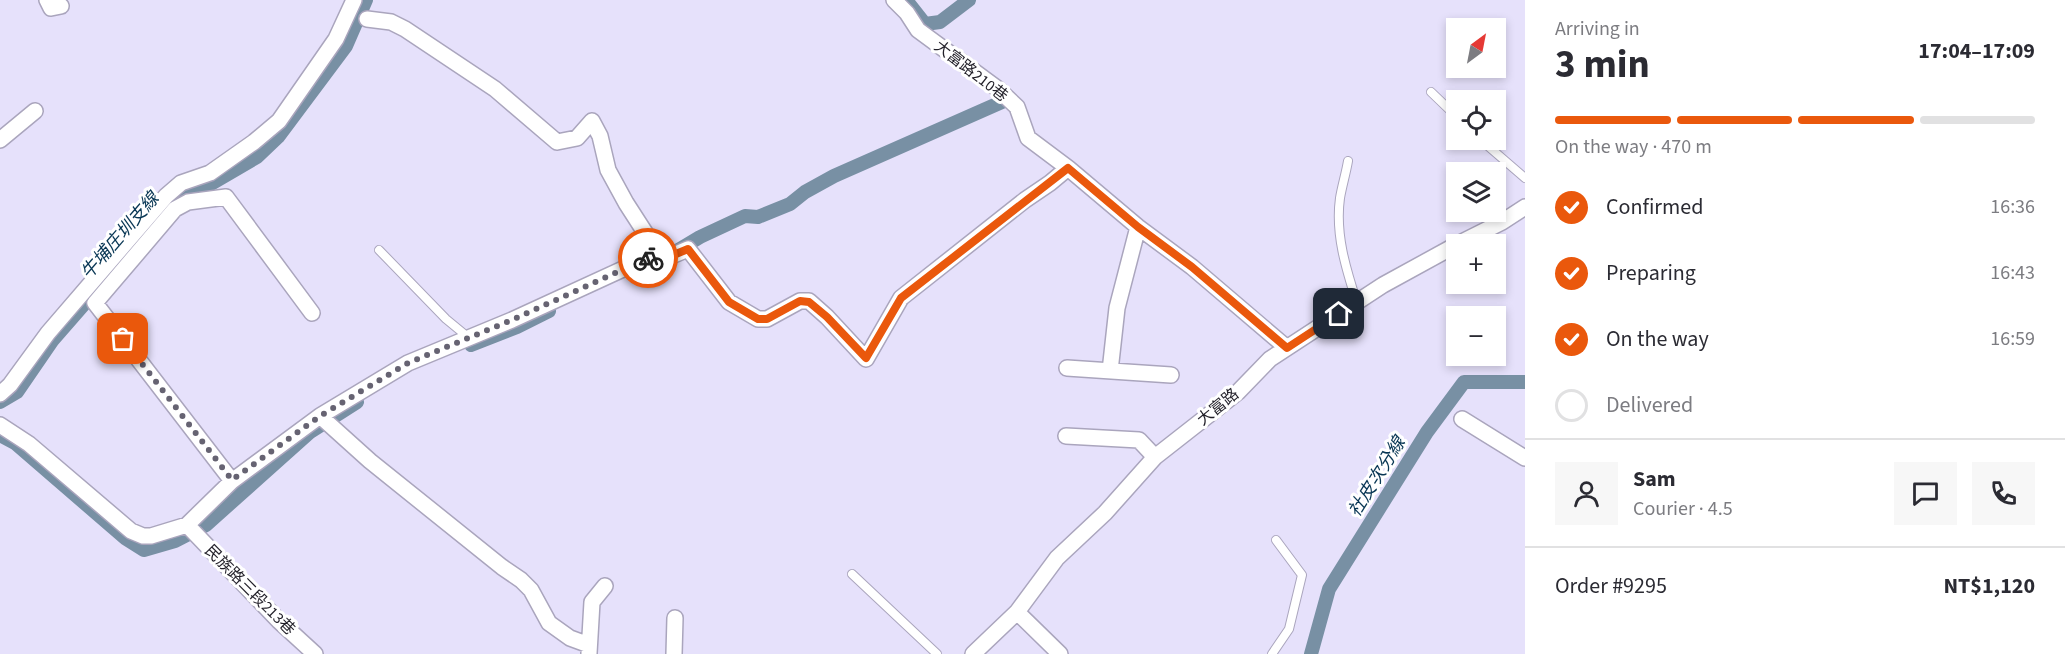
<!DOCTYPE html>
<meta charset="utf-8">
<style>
:root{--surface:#fff;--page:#f7f7f7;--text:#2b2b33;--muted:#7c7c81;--line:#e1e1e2;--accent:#ea580c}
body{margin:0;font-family:"Source Sans 3","Noto Sans TC",sans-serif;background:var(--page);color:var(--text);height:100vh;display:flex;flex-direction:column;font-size:22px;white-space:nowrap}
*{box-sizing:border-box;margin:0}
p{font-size:20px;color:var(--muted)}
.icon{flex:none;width:33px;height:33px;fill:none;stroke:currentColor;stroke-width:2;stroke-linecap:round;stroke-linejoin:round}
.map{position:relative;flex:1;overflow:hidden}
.sheet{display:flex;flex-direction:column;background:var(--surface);width:540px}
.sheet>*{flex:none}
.needle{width:39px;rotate:32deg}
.tools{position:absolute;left:1446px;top:18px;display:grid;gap:12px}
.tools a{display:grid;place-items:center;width:60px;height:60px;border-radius:0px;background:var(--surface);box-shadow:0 3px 9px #0003;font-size:30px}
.pin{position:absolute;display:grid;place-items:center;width:51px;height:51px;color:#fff;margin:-26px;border-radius:12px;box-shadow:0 3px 9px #0006}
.courier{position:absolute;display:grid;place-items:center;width:60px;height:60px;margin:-30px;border:4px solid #ea580c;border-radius:50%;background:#fff;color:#222;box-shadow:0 2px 8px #0007}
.headline em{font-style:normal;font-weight:700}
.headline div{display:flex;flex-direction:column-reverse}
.headline{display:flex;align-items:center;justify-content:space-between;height:102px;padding:0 30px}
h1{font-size:39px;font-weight:700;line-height:45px}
.bar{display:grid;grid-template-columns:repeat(4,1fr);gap:9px 6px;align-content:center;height:72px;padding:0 30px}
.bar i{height:8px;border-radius:4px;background:var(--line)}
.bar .selected{background:var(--accent)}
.bar p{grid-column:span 4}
.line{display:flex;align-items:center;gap:15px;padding:0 30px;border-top:2px solid var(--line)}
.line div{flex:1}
.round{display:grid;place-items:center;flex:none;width:63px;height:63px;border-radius:0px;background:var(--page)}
ol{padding:0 30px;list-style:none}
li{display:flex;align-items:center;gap:18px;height:66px}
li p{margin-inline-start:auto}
li .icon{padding:6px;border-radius:50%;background:var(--accent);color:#fff;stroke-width:4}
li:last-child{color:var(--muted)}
li i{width:33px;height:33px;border:3px solid var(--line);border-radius:50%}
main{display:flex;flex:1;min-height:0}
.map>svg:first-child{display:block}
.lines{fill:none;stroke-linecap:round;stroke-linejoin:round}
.canal{stroke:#7890a4;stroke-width:14}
.service-casing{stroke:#aaa5bd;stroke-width:10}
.minor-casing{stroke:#aaa5bd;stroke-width:18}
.service{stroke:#fff;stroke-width:8}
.minor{stroke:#fff;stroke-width:15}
.done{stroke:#666372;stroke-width:6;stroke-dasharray:0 10.8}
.route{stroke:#ea580c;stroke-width:8}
.labels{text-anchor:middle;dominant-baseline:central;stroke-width:6;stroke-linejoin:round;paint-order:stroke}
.street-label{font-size:16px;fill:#211f28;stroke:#fff}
.water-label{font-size:18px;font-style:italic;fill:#083654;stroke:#fff}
</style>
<main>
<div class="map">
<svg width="1525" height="654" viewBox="0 0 1525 654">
<rect width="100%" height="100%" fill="#e6e1fb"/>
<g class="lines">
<path class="canal" d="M906,0L925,24L940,22L969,0
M161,215L183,192L204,188L257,157L278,137L346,46L366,0
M675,252L700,237L745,216L758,217L790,204L805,192L834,176L1004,101
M471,345L517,327L549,311
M0,402L17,392L52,341L100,286
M0,435L15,443L125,538L144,550L175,541L206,525L310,432L357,402
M1311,654L1329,589L1427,432L1464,382H1525"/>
<defs>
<path id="service" d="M1431,92L1456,116
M1481,140L1525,178
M1348,161C1346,173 1342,186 1340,198C1335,234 1346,269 1357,303
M379,250L446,319L463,333L466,339
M852,574L937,654
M1272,654L1289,629L1302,575L1276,540"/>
<path id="minor" d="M47,0L51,8L61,6
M894,0L907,13L918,30L998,89L1017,107L1028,138L1068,168L1138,227L1192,267L1287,348
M367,19L391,22L405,29L495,89L557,142L577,138L592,121L600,136L608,170L626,203L655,248L657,257
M0,140L35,111
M1458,244L1502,222L1525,207
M1067,368L1171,375
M1110,371L1117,308L1138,227
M0,394L10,385L48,333L166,196L181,183L210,173L254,142L279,121L336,39L354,0
M320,416L370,461L502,567L521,580L531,590L549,623L570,638L589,645
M1462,419L1525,458
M0,425L29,444L131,531L143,536H151L187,525L232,481L320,416L408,363L512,320L647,258L657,257L664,259L688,249L729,302L758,319H767L800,301H809L827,317L866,359L901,298L1025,200L1050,183L1068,168
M1066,436L1139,440L1155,457
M232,481L95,303L175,209L188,202L226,197L312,313
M187,525L279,621L315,654
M1017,612L1060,654
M589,653L592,602L605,586
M674,654L675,618
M973,654L1017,612L1057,558L1105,513L1155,457L1238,392L1270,359L1383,285L1456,245"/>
</defs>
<use href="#service" class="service-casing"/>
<use href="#minor" class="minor-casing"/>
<use href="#service" class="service"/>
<use href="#minor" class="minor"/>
</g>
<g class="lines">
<path class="done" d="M123,339L232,480L320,416L408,363L512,320L648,258"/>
<path class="route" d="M648,258L657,257L664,259L688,249L729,302L758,319H767L800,301L809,302L827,317L866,358L901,298L1068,168L1138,227L1192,267L1287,348L1339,314"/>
</g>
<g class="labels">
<g class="street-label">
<text transform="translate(971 71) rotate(38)">大富路210巷</text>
<text transform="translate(1218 407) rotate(-39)">大富路</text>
<text transform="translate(250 590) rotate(45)">民族路三段213巷</text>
</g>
<g class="water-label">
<text transform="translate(120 236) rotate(-49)">牛埔庄圳支線</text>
<text transform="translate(1377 477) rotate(-58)">社皮次分線</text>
</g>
</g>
</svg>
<div class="tools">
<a><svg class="needle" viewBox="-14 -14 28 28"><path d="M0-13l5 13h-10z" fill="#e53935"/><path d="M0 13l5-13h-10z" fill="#7c7c81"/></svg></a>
<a><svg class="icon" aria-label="locate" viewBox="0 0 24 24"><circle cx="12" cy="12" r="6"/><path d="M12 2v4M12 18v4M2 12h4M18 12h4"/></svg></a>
<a><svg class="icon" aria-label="layers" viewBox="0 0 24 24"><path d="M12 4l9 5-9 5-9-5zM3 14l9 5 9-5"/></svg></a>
<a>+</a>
<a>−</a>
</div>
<div class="pin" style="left:123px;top:339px;background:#ea580c"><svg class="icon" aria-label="bag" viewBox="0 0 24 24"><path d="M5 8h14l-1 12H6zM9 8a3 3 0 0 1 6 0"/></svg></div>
<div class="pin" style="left:1339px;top:314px;background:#1f2937"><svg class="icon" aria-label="home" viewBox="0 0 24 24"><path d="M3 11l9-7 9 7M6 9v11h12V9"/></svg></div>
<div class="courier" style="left:648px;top:258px"><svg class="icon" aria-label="bike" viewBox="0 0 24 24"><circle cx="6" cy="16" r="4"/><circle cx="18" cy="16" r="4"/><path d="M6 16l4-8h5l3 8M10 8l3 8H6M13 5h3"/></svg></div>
</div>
<section class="sheet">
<div class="headline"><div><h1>3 min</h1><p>Arriving in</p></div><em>17:04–17:09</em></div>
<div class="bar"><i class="selected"></i><i class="selected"></i><i class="selected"></i><i></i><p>On the way · 470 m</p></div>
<ol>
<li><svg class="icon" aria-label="check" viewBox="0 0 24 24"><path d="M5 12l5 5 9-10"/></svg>Confirmed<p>16:36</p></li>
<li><svg class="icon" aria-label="check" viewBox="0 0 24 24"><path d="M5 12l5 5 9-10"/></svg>Preparing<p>16:43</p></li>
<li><svg class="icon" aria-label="check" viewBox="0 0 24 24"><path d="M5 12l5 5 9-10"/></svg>On the way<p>16:59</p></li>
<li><i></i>Delivered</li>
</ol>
<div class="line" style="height:108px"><a class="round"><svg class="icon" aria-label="person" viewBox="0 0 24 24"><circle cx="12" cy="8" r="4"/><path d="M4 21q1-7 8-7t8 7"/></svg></a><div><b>Sam</b><p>Courier · 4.5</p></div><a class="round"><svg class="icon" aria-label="chat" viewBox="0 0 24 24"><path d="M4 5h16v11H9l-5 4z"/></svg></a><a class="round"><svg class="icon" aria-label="phone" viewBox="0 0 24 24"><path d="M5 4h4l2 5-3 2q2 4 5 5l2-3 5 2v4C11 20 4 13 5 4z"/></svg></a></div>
<div class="line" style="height:78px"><div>Order #9295</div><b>NT$1,120</b></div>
</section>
</main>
